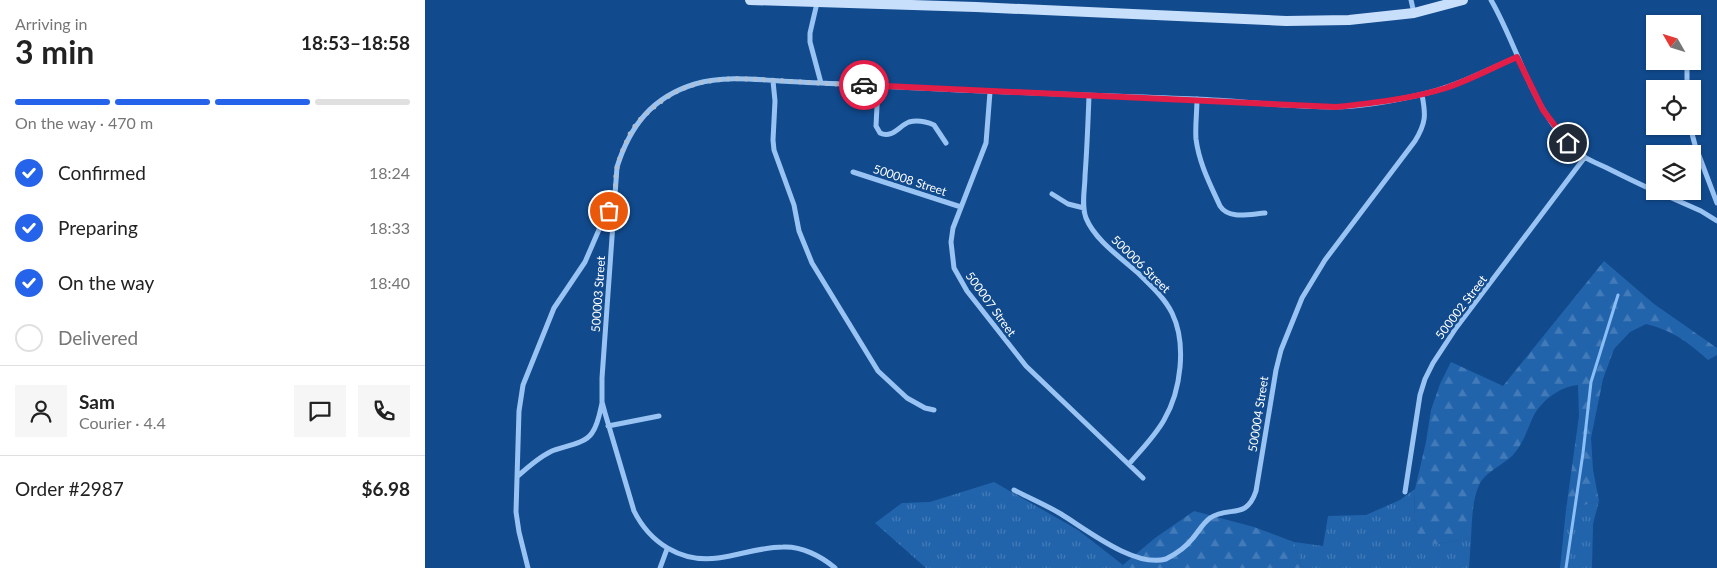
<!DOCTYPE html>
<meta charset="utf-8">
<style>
:root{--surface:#fff;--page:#f6f6f6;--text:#222;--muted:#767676;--line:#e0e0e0;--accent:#2563eb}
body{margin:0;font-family:Lato,sans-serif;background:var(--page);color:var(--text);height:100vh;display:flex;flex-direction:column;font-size:19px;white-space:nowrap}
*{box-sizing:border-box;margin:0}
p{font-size:16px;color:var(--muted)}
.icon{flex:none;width:28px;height:28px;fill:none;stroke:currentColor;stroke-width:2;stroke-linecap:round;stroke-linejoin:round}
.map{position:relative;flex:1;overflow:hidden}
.sheet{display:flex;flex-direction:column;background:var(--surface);width:425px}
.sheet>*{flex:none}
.needle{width:32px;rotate:309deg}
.tools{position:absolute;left:1221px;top:15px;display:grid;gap:10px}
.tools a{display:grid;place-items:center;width:55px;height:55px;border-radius:0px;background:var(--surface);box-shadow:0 1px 4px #0004;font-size:25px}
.pin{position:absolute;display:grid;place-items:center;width:42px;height:42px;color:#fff;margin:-21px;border:2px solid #fff;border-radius:50%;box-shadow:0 1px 5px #0007}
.courier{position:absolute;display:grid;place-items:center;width:50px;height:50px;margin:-25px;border:4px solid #e11d48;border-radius:50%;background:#fff;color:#222;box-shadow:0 1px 6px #0007}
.headline em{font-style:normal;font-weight:700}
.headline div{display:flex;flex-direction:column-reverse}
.headline{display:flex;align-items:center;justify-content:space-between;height:85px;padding:0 15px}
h1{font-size:32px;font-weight:700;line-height:38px}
.bar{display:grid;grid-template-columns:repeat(4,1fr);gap:8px 5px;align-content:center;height:60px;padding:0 15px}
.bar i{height:6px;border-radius:4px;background:var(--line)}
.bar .on{background:var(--accent)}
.bar p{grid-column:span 4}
.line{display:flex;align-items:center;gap:12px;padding:0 15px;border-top:1px solid var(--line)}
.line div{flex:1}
.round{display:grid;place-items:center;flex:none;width:52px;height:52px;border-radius:0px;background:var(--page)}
ol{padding:0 15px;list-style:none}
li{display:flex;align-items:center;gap:15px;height:55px}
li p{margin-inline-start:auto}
li .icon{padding:5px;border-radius:50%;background:var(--accent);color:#fff;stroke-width:4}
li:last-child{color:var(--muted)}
li i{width:28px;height:28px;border:2px solid var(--line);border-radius:50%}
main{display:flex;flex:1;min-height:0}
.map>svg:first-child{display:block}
.grass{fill:url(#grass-tufts)}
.forest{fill:url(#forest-firs)}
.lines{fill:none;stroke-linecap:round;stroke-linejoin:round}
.stream{stroke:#8abef6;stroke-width:3}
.minor{stroke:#99c3f2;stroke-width:5}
.secondary{stroke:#c8dffc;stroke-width:10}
.done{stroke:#acc0d7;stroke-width:5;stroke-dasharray:0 9}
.route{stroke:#e11d48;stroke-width:6}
.labels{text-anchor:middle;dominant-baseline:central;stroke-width:5;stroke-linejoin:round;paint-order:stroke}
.street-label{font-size:12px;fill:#fff;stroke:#114a8d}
</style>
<main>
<section class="sheet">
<div class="headline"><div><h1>3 min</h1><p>Arriving in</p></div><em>18:53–18:58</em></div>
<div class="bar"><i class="on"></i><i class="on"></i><i class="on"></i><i></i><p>On the way · 470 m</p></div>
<ol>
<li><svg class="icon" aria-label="check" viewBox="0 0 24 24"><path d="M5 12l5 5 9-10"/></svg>Confirmed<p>18:24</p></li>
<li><svg class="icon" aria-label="check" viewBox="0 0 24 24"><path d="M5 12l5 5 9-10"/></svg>Preparing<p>18:33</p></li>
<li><svg class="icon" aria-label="check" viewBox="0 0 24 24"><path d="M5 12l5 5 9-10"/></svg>On the way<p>18:40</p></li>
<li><i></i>Delivered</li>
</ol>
<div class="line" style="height:90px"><a class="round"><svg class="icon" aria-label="person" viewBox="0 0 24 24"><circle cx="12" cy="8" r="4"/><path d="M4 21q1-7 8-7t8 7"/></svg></a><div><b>Sam</b><p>Courier · 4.4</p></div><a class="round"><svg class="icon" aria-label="chat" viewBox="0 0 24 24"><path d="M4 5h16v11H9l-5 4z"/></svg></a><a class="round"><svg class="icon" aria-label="phone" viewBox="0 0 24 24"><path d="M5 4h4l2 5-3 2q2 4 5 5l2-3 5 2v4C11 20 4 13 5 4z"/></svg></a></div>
<div class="line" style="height:65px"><div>Order #2987</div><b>$6.98</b></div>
</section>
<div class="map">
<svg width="1292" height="568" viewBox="0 0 1292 568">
<defs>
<pattern id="grass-tufts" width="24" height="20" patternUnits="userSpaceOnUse" patternTransform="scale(1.25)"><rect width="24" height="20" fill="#2264ac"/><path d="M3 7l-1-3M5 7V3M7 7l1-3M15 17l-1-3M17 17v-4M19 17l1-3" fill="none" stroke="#437bb8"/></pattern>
<pattern id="forest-firs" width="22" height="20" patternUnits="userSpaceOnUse" patternTransform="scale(1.25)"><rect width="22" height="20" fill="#2264ac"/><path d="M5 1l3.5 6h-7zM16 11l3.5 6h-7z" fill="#437bb8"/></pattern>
</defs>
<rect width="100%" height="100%" fill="#114a8d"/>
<path class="grass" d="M569,482L653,530L698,565L697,568H501L450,523L477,503L505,502Z
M990,489L989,519L996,542L1012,544L1046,538L1044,568H877L869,542L898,546L903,516L941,515L975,500Z
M1174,501L1168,524L1167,568H1135L1141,510Z"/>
<path class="forest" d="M1179,261L1229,304L1292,348V355L1283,360C1263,342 1247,330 1221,324L1205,332L1189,349L1178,379L1166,438L1168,470L1174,501L1141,510L1154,416L1153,385C1134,387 1116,401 1108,417C1102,430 1098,444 1088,455C1078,465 1060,472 1054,485C1047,501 1047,521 1046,538L1012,544L996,543L989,519L990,489L1001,442L1006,410L1015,384L1026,362L1078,386Z
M769,511L829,527L869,542L877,568H697L698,565L730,538Z"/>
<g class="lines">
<path class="stream" d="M1141,568L1158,453L1166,382L1193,295"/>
<path class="minor" d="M986,0L989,13
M1066,0C1096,52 1108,118 1158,156C1165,161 1174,164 1182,168C1198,176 1214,184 1230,191
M392,3L385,33V42L396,83
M348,81L350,101L348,140L349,150L369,205L374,231L387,263L453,371L482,398L500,408L509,410
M453,86L451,126L455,133C467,139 474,126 484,122C492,120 502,122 509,125L521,143
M1262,89V61
M565,92L561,143L528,228L526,242L529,268L542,291L601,366L718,478
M664,96C663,123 662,149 660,176C660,189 656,205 661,218C670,240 695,257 713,273C725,285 739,297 747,313C762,344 756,391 739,420C730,436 716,450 704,464
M772,99C772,112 770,126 771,139C774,163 785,184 795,206C804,220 825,214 840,213
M1265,126L1270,145L1292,203
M428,172L536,207
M1231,191L1276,211L1292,221
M627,194L643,204L659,208
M183,426L234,416
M93,476C103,467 113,458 125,452C137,446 159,445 167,433C173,425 175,412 177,403
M589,490C604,498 621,505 636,514C662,530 710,568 741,559C751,554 761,547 768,538C774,531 778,523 785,518C804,505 821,521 831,491L851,370L856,350L877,298L900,260L990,141C1001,123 1001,115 997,95
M980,492L995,395L1000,379L1008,363L1031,328L1160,157
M103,568L94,532L91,512L94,411L98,385L129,308L160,262L179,218L189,206
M235,568L242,549
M410,568C396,556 376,546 358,547C336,547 315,555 293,558C256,563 225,543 209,511L180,413L177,402V378L192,167C205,126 227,97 270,84C297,76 327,79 355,81C389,83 422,84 455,86C560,92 665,95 771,99C817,101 863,107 909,107C937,107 967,101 994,95C1028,88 1060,71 1092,57"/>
<path class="secondary" d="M325,0L551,7L861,21L924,20L989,13L1038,0"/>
</g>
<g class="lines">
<path class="done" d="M184,211C193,201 189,181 192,168C195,155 201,143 206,132C212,122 220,114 229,107C268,73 311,78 359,81C386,83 412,84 439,85"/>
<path class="route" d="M439,85L911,107C948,103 985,99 1021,88C1045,80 1069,67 1092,57L1118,110L1143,143"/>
</g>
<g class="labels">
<g class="street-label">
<text transform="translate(485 180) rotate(18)">500008 Street</text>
<text transform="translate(716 264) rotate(44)">500006 Street</text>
<text transform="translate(173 294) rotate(-86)">500003 Street</text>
<text transform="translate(566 304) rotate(54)">500007 Street</text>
<text transform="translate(1036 307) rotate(-53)">500002 Street</text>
<text transform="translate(833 414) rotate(-81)">500004 Street</text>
</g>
</g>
</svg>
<div class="tools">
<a><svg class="needle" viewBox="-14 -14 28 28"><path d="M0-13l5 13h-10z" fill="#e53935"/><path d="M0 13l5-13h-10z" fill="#767676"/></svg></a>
<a><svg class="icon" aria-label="locate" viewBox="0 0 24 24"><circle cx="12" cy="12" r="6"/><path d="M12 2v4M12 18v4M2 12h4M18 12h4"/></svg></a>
<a><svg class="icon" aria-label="layers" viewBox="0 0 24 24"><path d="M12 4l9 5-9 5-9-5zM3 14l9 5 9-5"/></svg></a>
</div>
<div class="pin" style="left:184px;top:211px;background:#ea580c"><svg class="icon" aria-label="bag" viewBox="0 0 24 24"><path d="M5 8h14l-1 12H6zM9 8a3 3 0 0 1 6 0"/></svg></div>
<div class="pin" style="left:1143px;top:143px;background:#1f2937"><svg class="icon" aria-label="home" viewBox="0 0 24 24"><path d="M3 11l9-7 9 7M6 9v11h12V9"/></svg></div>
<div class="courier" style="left:439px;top:85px"><svg class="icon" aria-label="car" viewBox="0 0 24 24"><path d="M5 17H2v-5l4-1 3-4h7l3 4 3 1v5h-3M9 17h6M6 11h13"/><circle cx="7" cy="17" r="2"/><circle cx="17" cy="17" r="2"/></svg></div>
</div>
</main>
